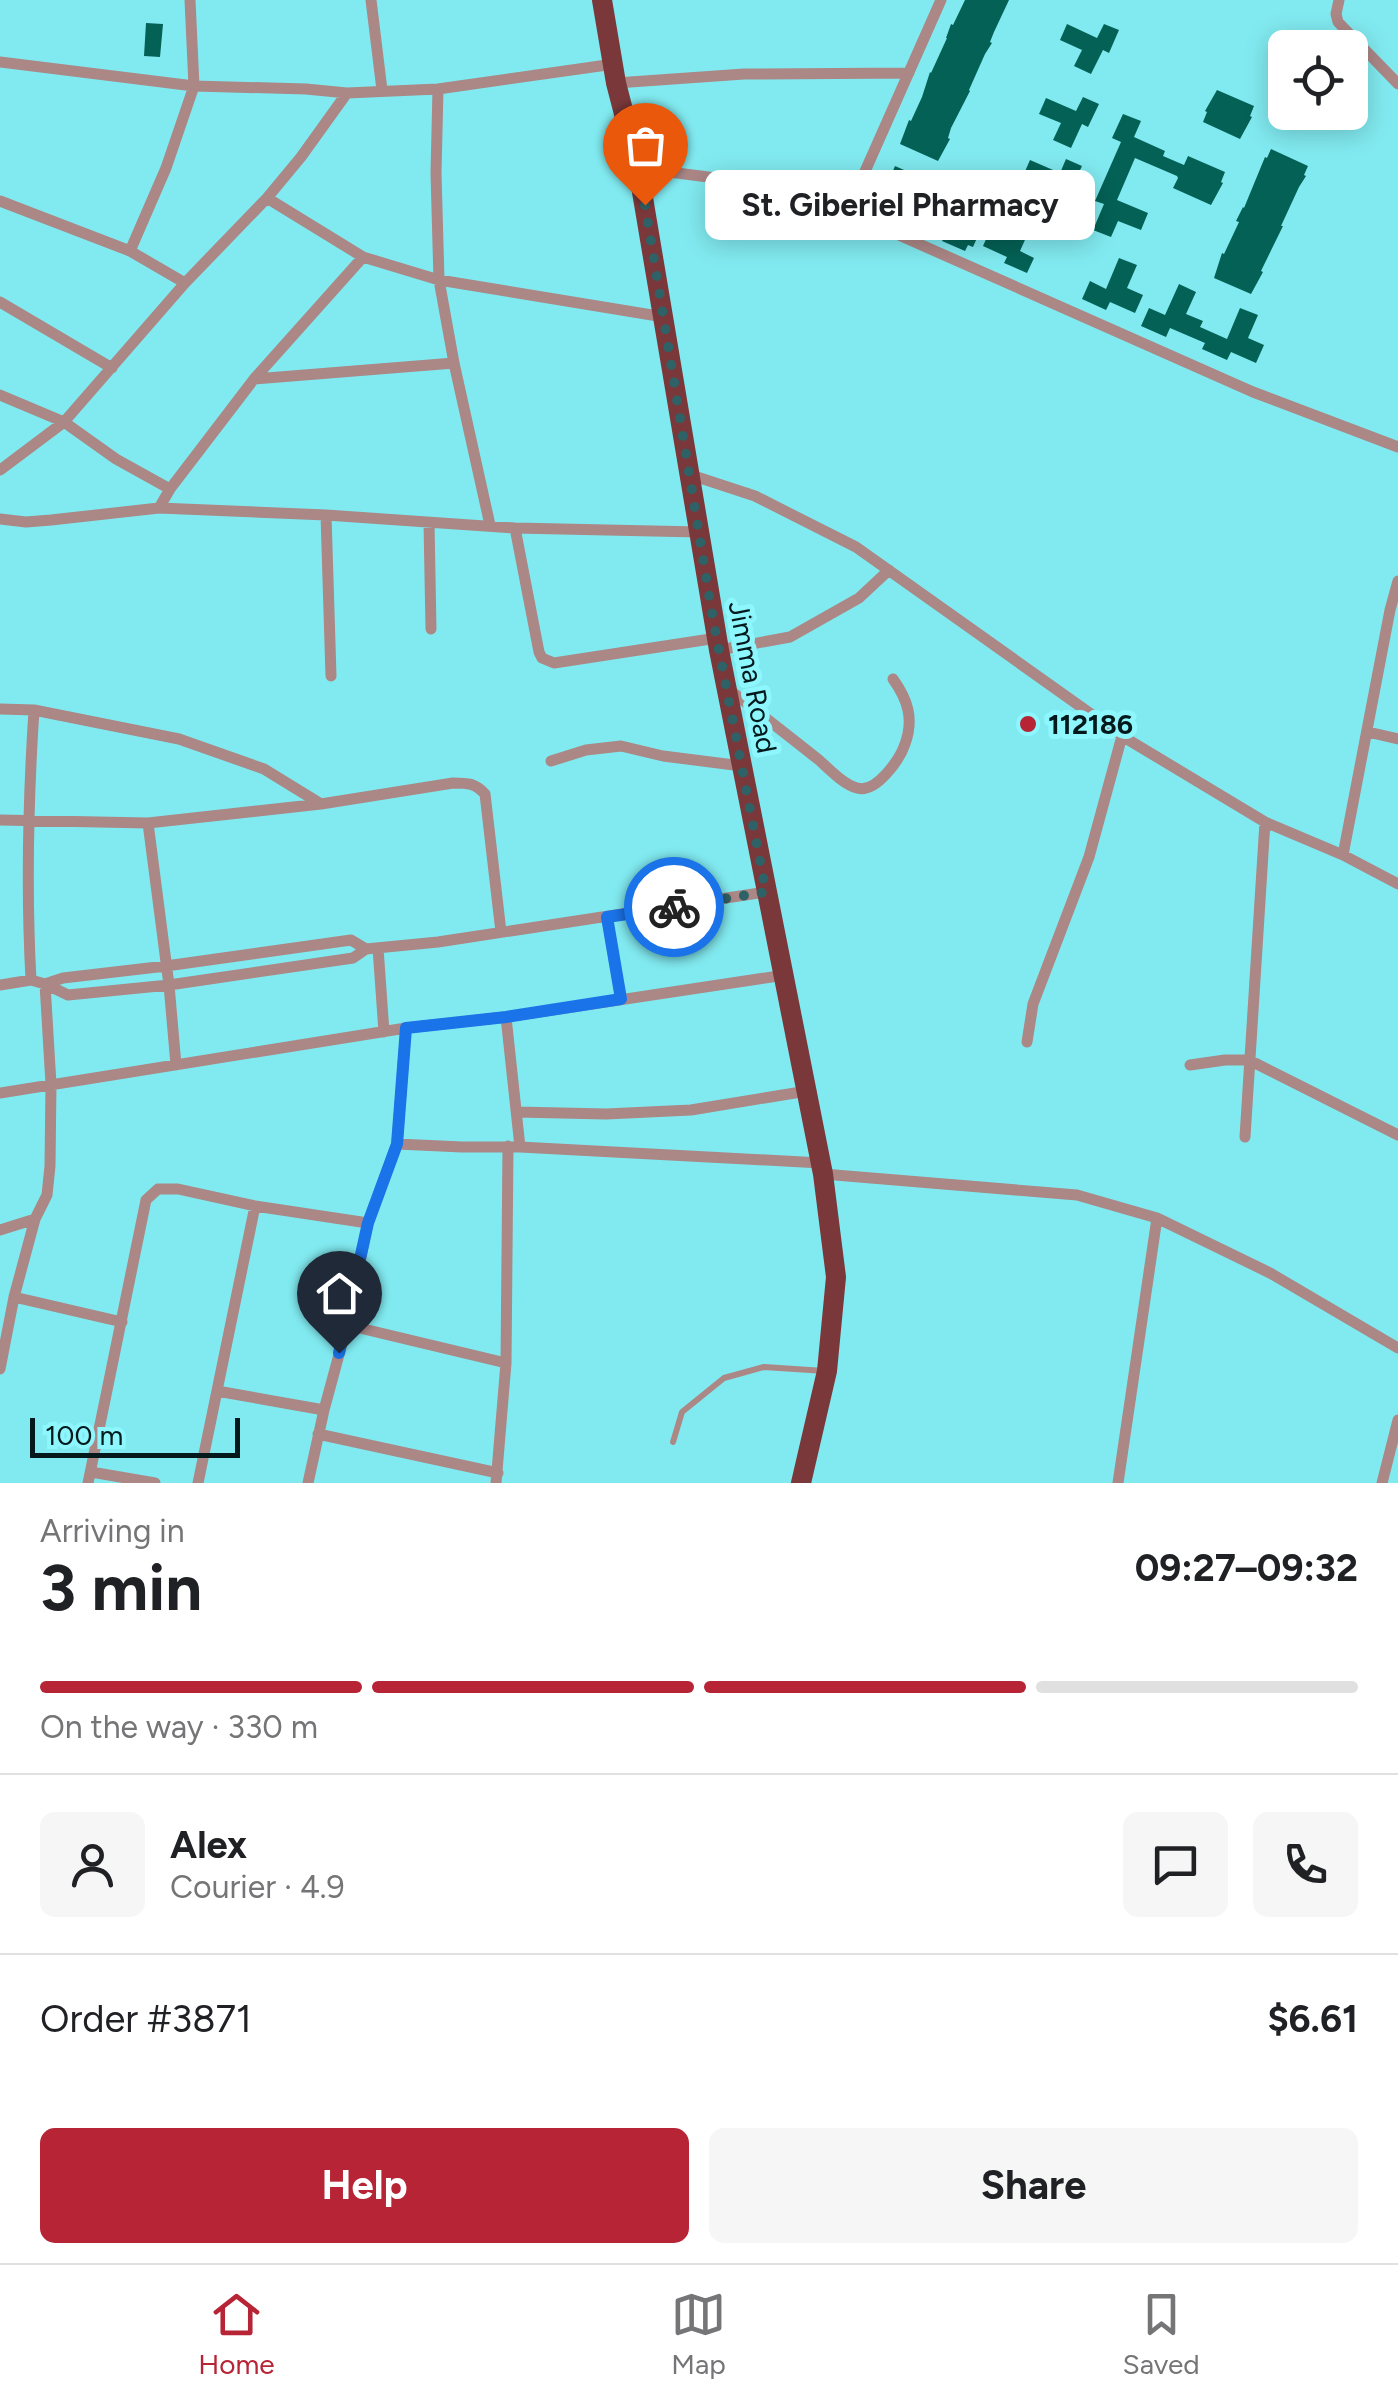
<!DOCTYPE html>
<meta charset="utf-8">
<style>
:root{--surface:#fff;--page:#f6f6f6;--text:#202124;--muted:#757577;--line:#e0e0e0;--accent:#b62436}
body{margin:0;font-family:Figtree,sans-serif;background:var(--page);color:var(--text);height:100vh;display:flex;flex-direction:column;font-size:38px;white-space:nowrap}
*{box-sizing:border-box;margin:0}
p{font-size:32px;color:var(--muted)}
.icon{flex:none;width:55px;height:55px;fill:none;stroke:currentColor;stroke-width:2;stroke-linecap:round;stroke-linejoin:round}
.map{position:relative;height:1483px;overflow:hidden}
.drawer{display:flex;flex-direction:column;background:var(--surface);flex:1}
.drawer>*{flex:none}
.controls{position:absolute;left:1268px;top:30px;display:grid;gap:20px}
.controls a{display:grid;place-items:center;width:100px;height:100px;border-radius:15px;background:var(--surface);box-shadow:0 5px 25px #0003;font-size:50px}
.scale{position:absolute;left:30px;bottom:25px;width:210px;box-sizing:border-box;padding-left:10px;border:5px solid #03191b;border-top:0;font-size:28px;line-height:35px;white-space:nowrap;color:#03191b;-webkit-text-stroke:8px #8ef7fe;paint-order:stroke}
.pin{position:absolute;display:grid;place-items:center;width:85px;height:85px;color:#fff;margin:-102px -42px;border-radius:50% 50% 50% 0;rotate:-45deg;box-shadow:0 0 10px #0007}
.pin .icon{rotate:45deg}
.courier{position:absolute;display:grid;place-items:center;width:100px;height:100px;margin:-50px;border:8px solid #1a73e8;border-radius:50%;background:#fff;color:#222;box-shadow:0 2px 12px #0007}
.bubble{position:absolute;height:70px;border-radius:15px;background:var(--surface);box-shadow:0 5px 25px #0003;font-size:32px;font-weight:700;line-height:70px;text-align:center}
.summary em{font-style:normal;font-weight:700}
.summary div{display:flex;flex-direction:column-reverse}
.summary{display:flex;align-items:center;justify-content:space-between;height:170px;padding:0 40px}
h1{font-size:65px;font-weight:700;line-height:75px}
.bar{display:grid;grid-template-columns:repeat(4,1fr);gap:15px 10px;align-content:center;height:120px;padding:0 40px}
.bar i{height:12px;border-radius:8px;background:var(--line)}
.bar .active{background:var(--accent)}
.bar p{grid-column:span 4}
.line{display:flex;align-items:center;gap:25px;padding:0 40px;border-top:2px solid var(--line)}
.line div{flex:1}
.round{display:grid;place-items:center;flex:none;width:105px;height:105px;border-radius:15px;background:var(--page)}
.action{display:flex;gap:20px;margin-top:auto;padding:20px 40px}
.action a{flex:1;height:115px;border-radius:15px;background:var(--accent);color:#fff;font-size:40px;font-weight:700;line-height:115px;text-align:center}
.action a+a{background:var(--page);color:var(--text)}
.menu{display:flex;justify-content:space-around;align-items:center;height:140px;border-top:2px solid var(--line);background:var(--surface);font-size:28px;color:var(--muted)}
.menu a{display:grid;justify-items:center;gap:5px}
.menu .active{color:var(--accent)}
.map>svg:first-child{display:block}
.building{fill:#046155}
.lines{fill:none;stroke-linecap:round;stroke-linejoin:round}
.service{stroke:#ab8786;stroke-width:6}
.minor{stroke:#ab8786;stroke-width:11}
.trunk{stroke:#7a383a;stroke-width:20}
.done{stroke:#2f6266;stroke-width:10;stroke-dasharray:0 18}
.route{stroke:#1a73e8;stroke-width:12}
.poi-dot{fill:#b62436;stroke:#8ef7fe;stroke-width:4}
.labels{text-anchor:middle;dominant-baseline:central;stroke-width:10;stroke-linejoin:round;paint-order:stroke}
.street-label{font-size:28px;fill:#03191b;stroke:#8ef7fe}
.poi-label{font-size:28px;font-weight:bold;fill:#03191b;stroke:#8ef7fe;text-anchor:start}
</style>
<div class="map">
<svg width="1398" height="1483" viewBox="0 0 1398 1483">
<rect width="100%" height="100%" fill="#81eaf0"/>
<path class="building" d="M965,0H1009L994,32L990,42L992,43L985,54L969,90L970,91L951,128L948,138L950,139L938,161L900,144L909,120L911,121L922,97L930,72L931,73L947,38H946L951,24L953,25Z
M146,23L163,24L160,57L144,56Z
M1067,24L1097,38L1104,24L1119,30L1109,53L1103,50L1091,74L1074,66L1082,50L1060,40Z
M1217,90L1254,106L1250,116L1252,117L1240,139L1203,122L1207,112L1205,111Z
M1083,97L1099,104L1088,127L1082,124L1071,148L1053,140L1061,123L1039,114L1046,98L1076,111Z
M1123,114L1141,121L1134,137L1165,151L1163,156L1184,165L1188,156L1225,172L1221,182L1223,183L1211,205L1173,188L1178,178L1177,176L1135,158L1117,200L1148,213L1141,230L1118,221L1111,237L1093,230L1104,204L1095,201L1121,142L1112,138Z
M1271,149L1308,166L1304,175L1306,176L1299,187L1281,226H1283L1261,271L1263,272L1251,294L1214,278L1222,253L1224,254L1239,222L1236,221L1243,207L1244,208L1265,157L1267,158Z
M1066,159L1082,166L1071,189L1065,186L1054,210L1037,202L1044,185L1023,176L1030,160L1060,173Z
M895,166L911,173L898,202L912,209L905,225L882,214L885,208L863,198L871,181L886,187Z
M955,192L971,199L958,229L977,238L973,247L968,245L965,251L942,241L945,235L921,224L929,206L946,214Z
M1017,215L1033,222L1020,251L1034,258L1027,273L1004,263L1007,257L983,246L991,228L1007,236Z
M1119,258L1137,265L1127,288L1143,295L1135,313L1110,302L1106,310L1082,299L1090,281L1106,289Z
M1179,284L1196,292L1186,314L1203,321L1200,327L1227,339L1240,308L1258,315L1248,338L1264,345L1256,363L1231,352L1227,360L1202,349L1205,343L1170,328L1166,337L1141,326L1149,308L1165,315Z"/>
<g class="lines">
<path class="service" d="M673,1442L682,1412L724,1378L764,1367L825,1371"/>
<path class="minor" d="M371,0L382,90
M1339,0L1336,14L1338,22L1398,84
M0,62L194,86L306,89L347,93L438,89L614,64
M616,83L744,74L909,73
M438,89L436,173L439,280L454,363L490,525
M638,168L747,182L847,212L1253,392L1398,447
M267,198L363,257L439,280L664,317
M0,201L130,251L185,283
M847,212L941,0
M130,251L166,168L194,86L190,0
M0,302L112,368
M254,379L454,363
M0,395L64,422L116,459L170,489
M0,470L64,422L185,283L267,198L301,157L347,93
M691,475L755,496L856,547L1122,736L1265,822L1343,855L1398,884
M159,508L170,489L254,379L363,257
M326,515L331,676
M0,519L26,522L51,520L159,508L326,515L515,528L699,532
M429,523L431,629
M515,528L539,652L542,658L554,663L717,638
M719,650L790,637L859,598L889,570
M727,688C758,712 789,736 819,760C829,769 843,784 857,788C876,794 900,759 905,744C914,719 908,700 893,679
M0,709L34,710L179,739L264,769L321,804
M1368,732L1398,739
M551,761L586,750L621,746L663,756L742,766
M0,820L148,823L321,804L453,783C468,783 475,783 485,794L501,932
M148,823L169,985L176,1065
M1343,855L1390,610L1398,581
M607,917L621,999
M351,940L366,949L353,958L169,985L68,995L45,984L63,978L166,966Z
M378,948L384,1032
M366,949L438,942L766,892
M31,980C26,888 28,802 34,710
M0,985L31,980L45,984L51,1084L50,1166L47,1195L35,1219L14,1297L0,1369
M506,1017L520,1147
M1027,1042L1033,1004L1089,857L1122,736
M1190,1065L1225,1060H1249L1398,1135
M0,1093L406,1028L506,1017L785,975
M517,1112L606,1114L691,1110L807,1091
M1245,1137L1265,822
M397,1144L462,1147H520L821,1163
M823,1174L1077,1195L1157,1218L1270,1273L1398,1348
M0,1230L35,1219
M14,1297L122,1322
M347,1325L506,1363
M217,1391L324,1410
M318,1434L498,1473
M91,1472L155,1483
M88,1483L146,1200L158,1189H178L255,1206L368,1223
M198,1483L255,1206
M308,1483L324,1410L347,1325L368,1223L397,1144L406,1028
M496,1483L506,1363L508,1146
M1118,1483L1157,1218
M1382,1483L1398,1420"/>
<path class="trunk" d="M602,0L616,83L638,168L719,650L823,1174L836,1277L827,1371L801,1483"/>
</g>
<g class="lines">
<path class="done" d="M645,205L713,619L766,892L674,907"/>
<path class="route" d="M339,1353L368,1223L397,1144L406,1028L506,1017L621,999L607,917L674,907"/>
</g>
<circle class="poi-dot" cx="1028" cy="724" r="10"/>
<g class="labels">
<g class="street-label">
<text transform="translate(753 677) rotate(79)">Jimma Road</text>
</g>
<g class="poi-label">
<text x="1048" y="724">112186</text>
</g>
</g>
</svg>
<div class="controls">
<a><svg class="icon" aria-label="locate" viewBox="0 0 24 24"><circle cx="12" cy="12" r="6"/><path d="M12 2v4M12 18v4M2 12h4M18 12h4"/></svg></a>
</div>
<div class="scale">100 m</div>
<div class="pin" style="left:645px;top:205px;background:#ea580c"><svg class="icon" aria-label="bag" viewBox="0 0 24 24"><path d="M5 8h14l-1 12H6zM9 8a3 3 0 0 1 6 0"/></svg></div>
<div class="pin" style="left:339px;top:1353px;background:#1f2937"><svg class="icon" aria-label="home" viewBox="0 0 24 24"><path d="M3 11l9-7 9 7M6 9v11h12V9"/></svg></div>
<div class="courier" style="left:674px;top:907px"><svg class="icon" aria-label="bike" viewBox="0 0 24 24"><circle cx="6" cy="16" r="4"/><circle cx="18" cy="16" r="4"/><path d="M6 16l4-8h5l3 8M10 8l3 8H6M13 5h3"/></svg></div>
<div class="bubble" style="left:705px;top:170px;width:390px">St. Giberiel Pharmacy</div>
</div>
<section class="drawer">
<div class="summary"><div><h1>3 min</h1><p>Arriving in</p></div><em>09:27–09:32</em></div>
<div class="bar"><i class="active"></i><i class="active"></i><i class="active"></i><i></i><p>On the way · 330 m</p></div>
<div class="line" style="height:180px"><a class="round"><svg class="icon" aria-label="person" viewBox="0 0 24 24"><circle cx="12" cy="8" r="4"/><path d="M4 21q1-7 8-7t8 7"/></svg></a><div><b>Alex</b><p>Courier · 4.9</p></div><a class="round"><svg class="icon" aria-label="chat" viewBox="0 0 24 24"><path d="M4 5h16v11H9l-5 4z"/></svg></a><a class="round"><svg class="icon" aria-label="phone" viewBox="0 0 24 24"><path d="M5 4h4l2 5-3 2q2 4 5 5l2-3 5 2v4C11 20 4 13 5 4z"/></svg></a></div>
<div class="line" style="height:130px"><div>Order #3871</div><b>$6.61</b></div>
<div class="action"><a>Help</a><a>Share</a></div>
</section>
<nav class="menu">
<a class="active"><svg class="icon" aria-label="home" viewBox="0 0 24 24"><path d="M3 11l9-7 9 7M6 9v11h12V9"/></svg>Home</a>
<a><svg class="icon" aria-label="map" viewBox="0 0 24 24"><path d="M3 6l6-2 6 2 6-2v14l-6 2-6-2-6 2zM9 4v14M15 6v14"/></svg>Map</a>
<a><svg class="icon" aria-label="saved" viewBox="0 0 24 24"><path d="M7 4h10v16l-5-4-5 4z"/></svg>Saved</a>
</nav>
